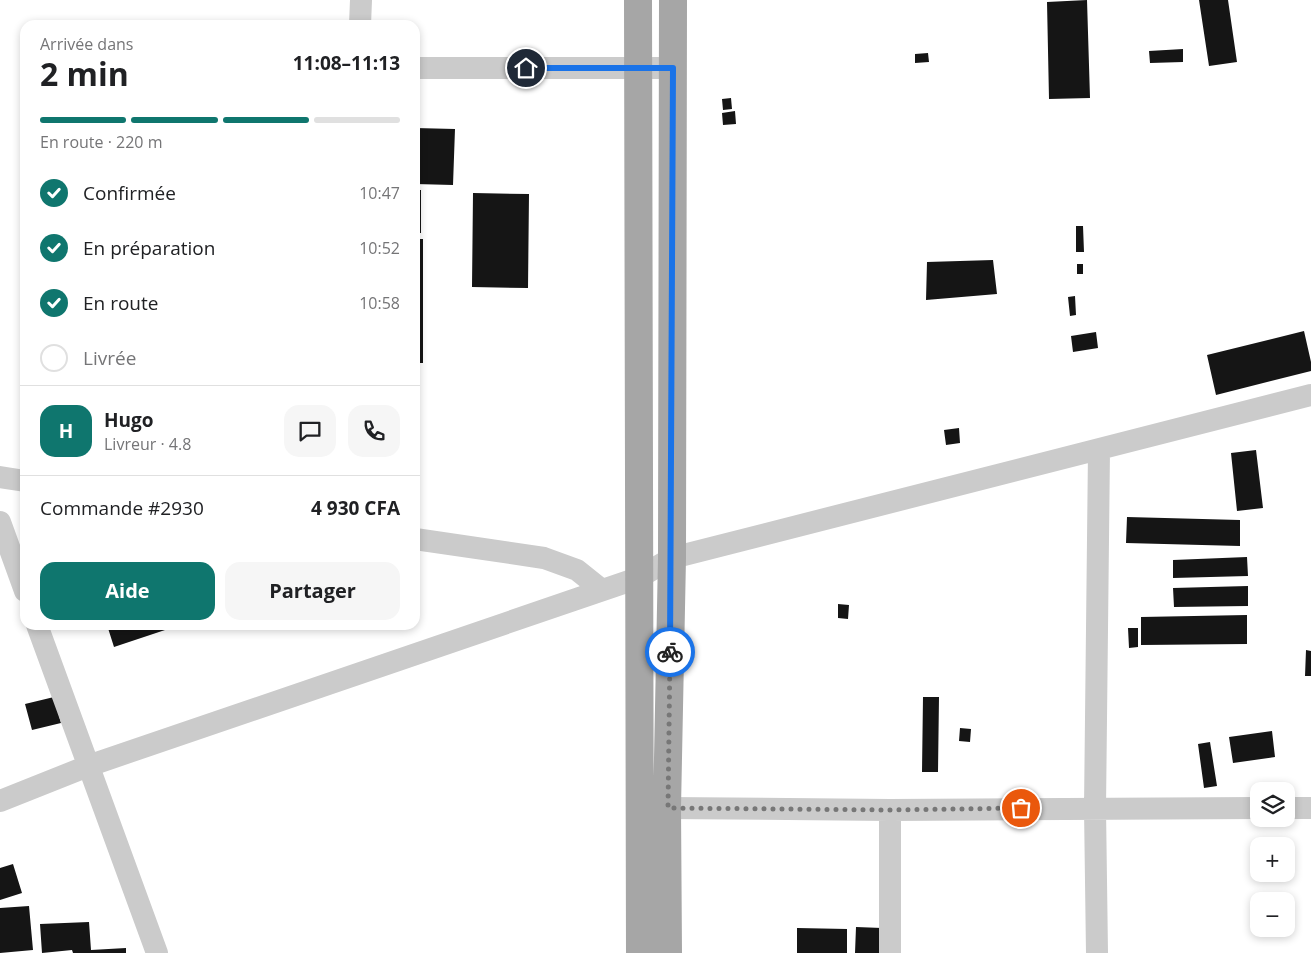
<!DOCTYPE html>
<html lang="fr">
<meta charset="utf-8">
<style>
:root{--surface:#fff;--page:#f6f6f6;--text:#202124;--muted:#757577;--line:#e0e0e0;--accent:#0f766e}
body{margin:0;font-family:"Open Sans",sans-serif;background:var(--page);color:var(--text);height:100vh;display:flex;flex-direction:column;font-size:19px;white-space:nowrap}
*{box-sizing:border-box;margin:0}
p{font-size:16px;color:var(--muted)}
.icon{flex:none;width:28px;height:28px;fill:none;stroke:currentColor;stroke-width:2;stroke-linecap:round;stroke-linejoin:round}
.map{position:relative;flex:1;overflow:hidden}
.details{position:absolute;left:20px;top:20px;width:400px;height:610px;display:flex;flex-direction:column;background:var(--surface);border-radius:15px;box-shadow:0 2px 8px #0003}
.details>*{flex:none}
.fabs{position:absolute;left:1250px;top:782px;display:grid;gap:10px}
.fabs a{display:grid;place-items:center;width:45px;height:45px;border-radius:10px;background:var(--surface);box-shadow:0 2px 8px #0003;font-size:25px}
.pin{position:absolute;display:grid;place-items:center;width:42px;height:42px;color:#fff;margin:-21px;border:2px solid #fff;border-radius:50%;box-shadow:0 1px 5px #0007}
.courier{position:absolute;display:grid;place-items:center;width:50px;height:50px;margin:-25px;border:4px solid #1a73e8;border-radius:50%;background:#fff;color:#222;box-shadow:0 1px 6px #0007}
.headline em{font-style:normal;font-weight:700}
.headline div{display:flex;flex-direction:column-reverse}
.headline{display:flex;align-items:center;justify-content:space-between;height:85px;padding:0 20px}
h1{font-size:32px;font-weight:700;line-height:38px}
.bar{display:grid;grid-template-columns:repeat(4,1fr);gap:8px 5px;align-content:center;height:60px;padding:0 20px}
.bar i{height:6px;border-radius:4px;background:var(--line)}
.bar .on{background:var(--accent)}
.bar p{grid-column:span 4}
.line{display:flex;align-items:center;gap:12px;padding:0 20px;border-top:1px solid var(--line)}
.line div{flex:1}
.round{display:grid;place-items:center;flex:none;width:52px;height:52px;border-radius:15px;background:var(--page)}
ol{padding:0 20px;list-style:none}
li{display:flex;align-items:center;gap:15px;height:55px}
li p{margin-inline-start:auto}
li .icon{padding:5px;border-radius:50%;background:var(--accent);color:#fff;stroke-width:4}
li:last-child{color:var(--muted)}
li i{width:28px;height:28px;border:2px solid var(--line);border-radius:50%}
.cta{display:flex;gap:10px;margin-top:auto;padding:10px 20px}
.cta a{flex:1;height:58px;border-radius:15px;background:var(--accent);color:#fff;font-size:20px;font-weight:700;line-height:58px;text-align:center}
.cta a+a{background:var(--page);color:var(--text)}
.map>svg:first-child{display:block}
.building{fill:#151515}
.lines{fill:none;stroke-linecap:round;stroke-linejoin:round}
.minor{stroke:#cbcbcb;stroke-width:22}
.major{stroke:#a6a6a6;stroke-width:28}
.done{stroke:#777;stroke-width:5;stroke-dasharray:0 9}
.route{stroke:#1a73e8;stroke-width:6}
</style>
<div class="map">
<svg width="1311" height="953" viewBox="0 0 1311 953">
<rect width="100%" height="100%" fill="#fff"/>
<path class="building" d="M1087,0L1090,98L1049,99L1047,2Z
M1199,0H1228L1237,62L1209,66Z
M1183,49V62L1150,63L1149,51Z
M928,53L929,62L915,63V54Z
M731,98L732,109L723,110L722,99Z
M735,111L736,124L723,125L722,113Z
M415,128L455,129L453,185L415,184Z
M415,190H421V233H415Z
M473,193L529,194L528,288L472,287Z
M1076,226H1083L1084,252H1076Z
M415,239H423V363H415Z
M993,260L997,294L926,300L927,262Z
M1077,264H1083V274H1077Z
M1075,296L1076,315L1070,316L1068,297Z
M1304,331L1311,362V371L1216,395L1207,355Z
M1096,332L1098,348L1073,352L1071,336Z
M959,428L960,443L946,445L944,430Z
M1256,450L1263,508L1237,511L1231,453Z
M1127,517L1240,520V546L1126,543Z
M1247,557L1248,576L1173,578V560Z
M1248,586V606L1174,607L1173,588Z
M838,604L849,605L848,619L838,618Z
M1247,615V644L1141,645V617Z
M107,625H180L114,647Z
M1128,628H1138V647L1129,648Z
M1306,650L1311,651V676H1305Z
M54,697L61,723L32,730L25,704Z
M923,697H939L938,772H922Z
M960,728L971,729L970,742L959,741Z
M1272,731L1275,757L1233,763L1229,737Z
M1210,742L1217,786L1204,788L1198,744Z
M13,864L22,893L0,900V868Z
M29,906L33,950L0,953V908Z
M89,922L91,950L126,948V953H73L72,950L42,953L40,924Z
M856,927L882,928L881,953H855Z
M797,928L847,929V953H797Z"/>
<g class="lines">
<path class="minor" d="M360,25L361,0
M415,68H673
M0,477L25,481
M0,522L25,591
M415,539L544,558L577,570L602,590
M37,625L157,953
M0,801L88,766L638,578L672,558L1311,395
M667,808L890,810L1259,808
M1286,808H1311
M890,953V810
M1097,953L1095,808L1099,450"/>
<path class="major" d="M638,0L640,953
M668,953L667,808L672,558L673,0"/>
</g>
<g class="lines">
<path class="done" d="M670,652L668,808L890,810L1021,808"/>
<path class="route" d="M526,68H673L670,652"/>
</g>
</svg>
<div class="fabs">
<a><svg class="icon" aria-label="layers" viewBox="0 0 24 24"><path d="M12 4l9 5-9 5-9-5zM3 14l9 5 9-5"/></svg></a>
<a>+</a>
<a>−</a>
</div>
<div class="pin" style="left:1021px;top:808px;background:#ea580c"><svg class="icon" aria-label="bag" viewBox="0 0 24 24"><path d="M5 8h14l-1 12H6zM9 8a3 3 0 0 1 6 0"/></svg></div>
<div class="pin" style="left:526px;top:68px;background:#1f2937"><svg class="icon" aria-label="home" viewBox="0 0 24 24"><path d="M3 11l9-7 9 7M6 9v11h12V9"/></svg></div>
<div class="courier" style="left:670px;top:652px"><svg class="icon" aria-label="bike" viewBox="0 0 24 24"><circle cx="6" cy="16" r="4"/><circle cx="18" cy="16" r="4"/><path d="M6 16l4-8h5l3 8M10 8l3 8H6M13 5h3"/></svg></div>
<section class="details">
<div class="headline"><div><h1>2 min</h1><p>Arrivée dans</p></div><em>11:08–11:13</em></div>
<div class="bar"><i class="on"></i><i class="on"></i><i class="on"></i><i></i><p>En route · 220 m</p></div>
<ol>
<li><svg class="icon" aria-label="check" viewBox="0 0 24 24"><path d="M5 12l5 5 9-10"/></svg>Confirmée<p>10:47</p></li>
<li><svg class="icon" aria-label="check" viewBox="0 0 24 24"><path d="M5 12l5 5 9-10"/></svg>En préparation<p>10:52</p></li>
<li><svg class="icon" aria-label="check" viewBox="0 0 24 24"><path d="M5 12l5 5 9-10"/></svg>En route<p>10:58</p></li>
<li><i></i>Livrée</li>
</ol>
<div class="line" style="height:90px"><b class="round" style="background:var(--accent);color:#fff">H</b><div><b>Hugo</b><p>Livreur · 4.8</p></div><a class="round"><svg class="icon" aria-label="chat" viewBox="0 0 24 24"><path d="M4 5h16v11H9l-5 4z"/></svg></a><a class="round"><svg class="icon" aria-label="phone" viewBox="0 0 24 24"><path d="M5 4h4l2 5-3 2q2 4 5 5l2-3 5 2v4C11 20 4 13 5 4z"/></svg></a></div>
<div class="line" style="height:65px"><div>Commande #2930</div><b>4 930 CFA</b></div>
<div class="cta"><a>Aide</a><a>Partager</a></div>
</section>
</div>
